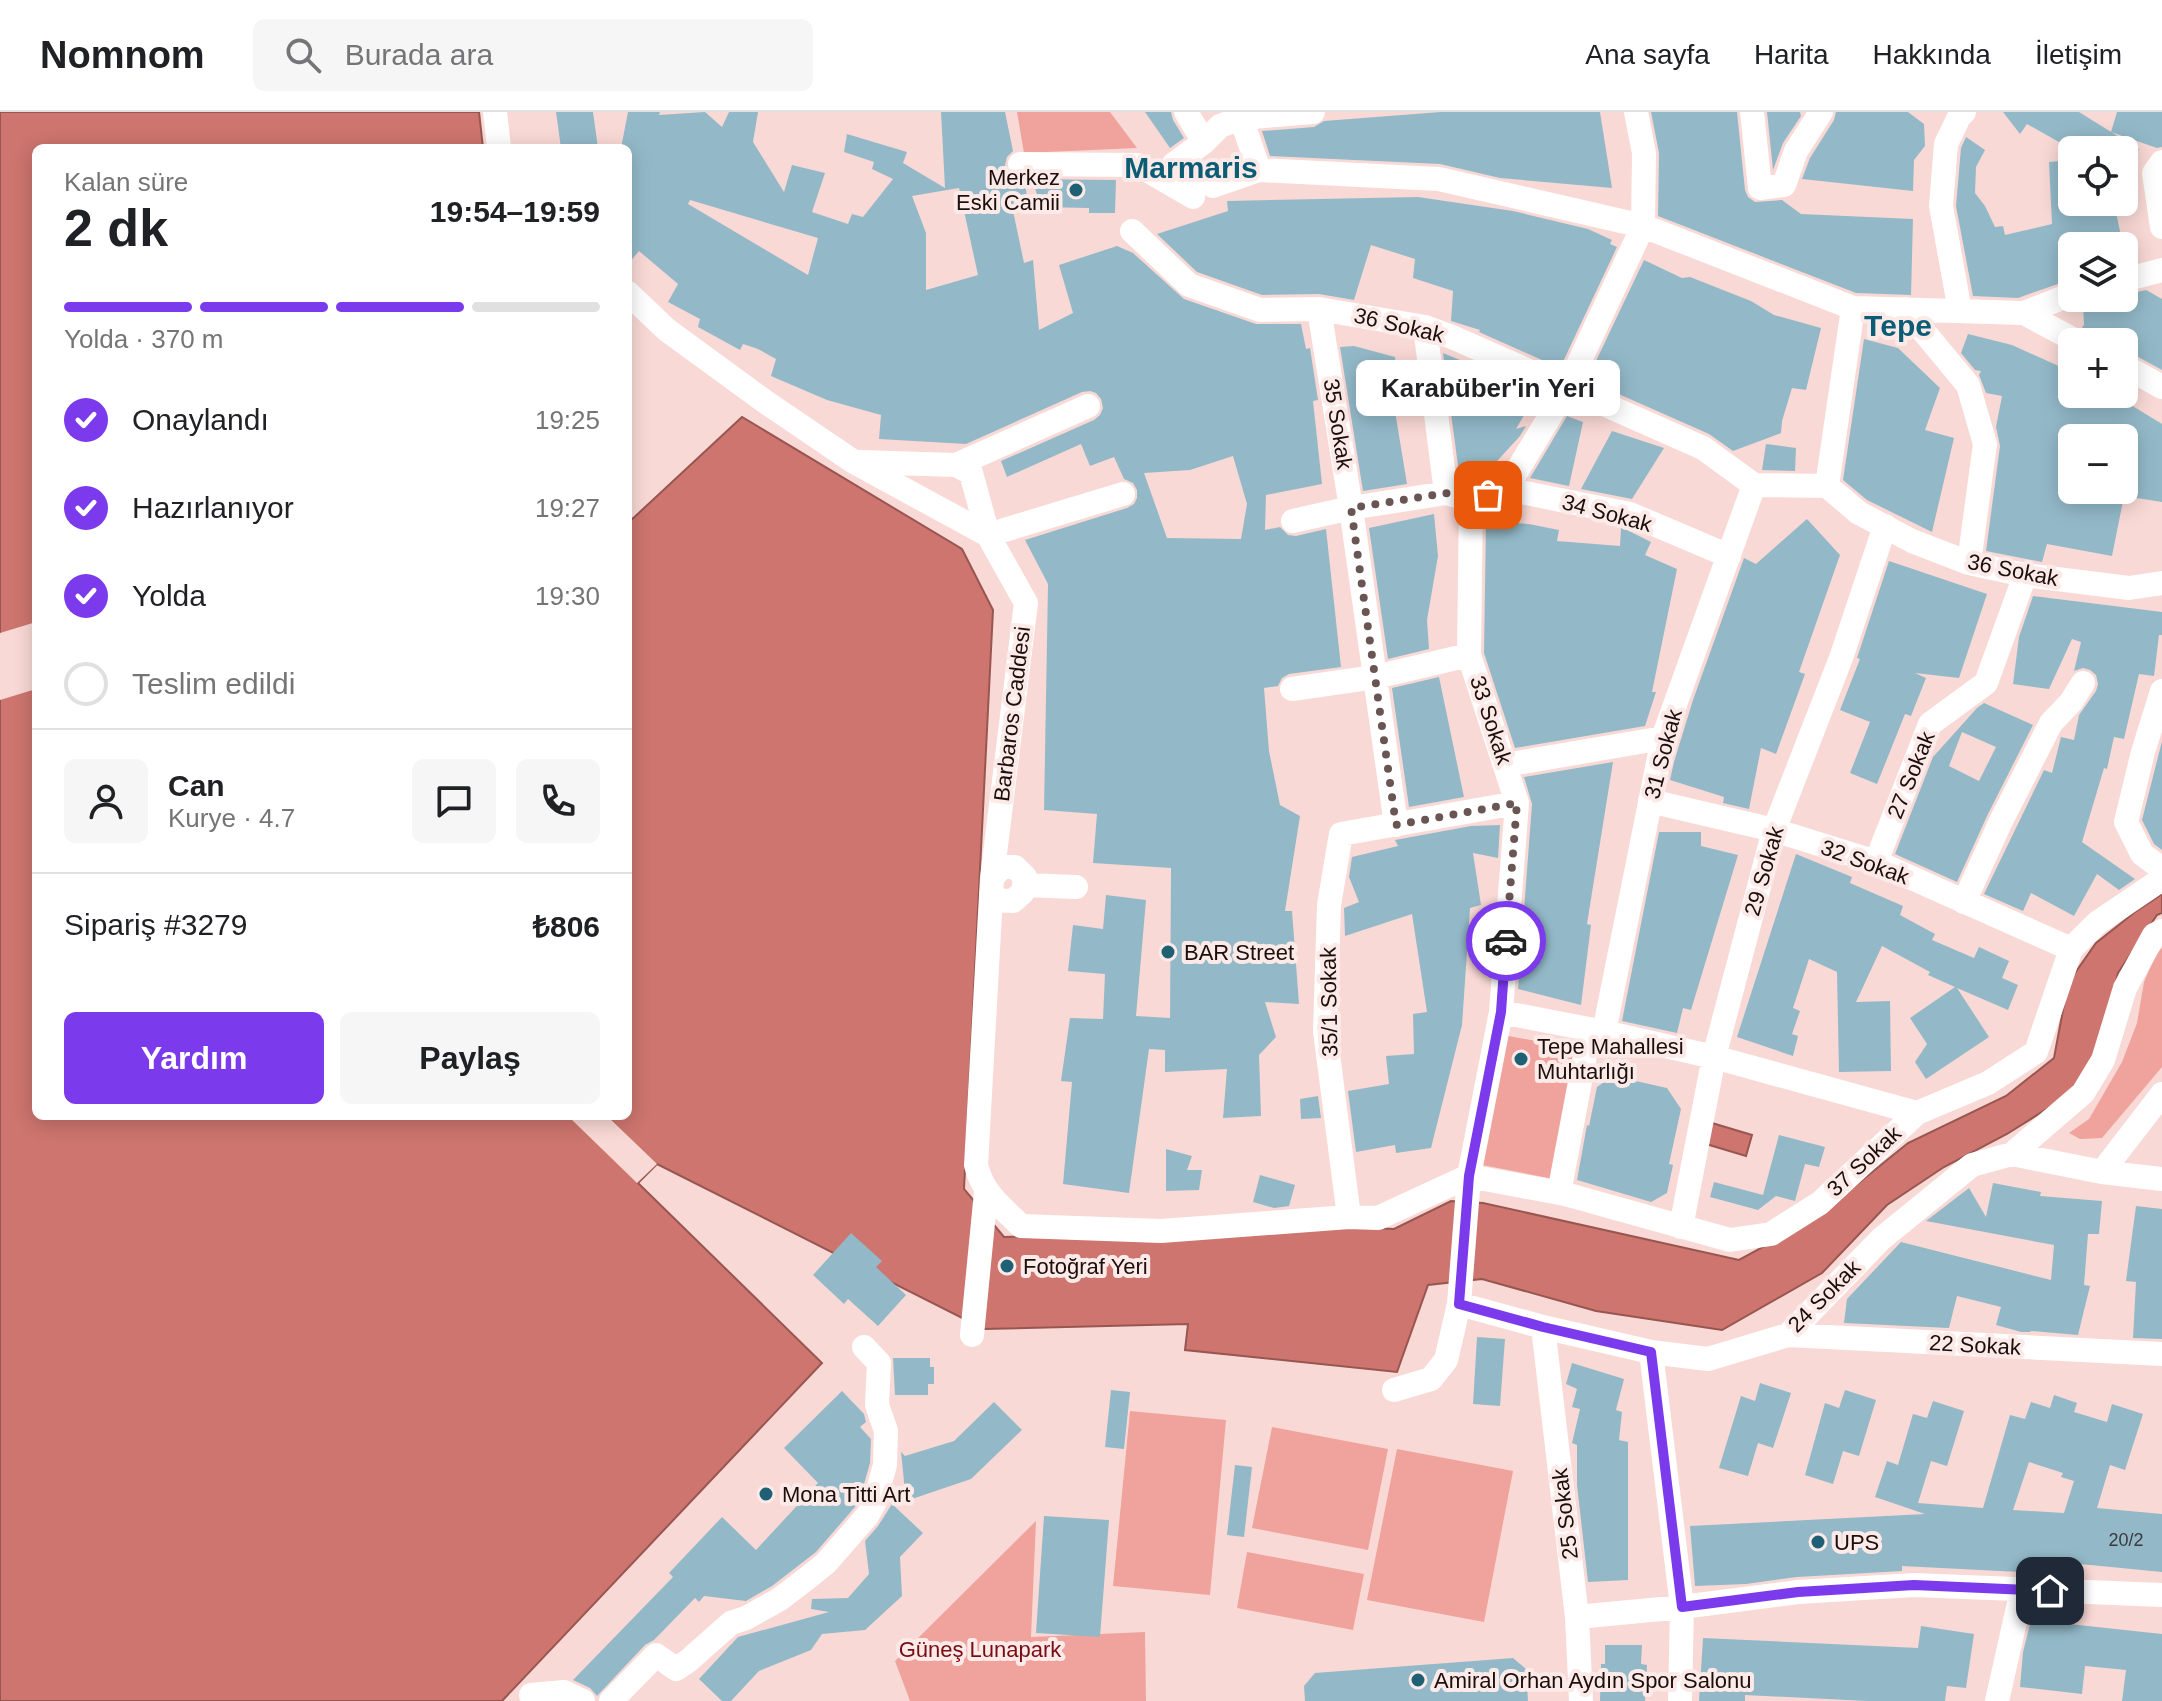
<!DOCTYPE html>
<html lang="tr">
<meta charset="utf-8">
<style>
:root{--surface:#fff;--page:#f6f6f6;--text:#202124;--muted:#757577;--line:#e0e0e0;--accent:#7c3aed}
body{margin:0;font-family:Arial,sans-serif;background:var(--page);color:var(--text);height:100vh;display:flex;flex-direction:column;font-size:30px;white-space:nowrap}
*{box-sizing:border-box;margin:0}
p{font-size:26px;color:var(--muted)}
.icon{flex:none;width:44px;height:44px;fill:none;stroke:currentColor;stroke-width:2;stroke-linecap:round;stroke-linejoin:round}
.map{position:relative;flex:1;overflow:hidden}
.drawer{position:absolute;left:32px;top:32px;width:600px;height:976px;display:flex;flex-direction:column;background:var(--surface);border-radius:12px;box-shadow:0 4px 20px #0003}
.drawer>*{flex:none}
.buttons{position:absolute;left:2058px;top:24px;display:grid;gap:16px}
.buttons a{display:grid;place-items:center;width:80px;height:80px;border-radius:12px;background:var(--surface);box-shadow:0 4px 20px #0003;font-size:40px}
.pin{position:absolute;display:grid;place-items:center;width:68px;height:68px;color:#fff;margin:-34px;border-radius:16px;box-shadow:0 4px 12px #0006}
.courier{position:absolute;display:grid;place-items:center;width:80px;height:80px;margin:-40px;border:6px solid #7c3aed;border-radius:50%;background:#fff;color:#222;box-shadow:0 2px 10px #0007}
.bubble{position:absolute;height:56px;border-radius:12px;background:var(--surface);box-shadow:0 4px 20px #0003;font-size:26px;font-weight:600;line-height:56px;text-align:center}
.overview em{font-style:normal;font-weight:600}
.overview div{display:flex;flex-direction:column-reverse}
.overview{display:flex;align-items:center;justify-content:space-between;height:136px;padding:0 32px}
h1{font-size:52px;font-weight:600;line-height:60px}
.bar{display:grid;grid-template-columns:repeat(4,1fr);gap:12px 8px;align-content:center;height:96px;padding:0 32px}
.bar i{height:10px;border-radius:6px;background:var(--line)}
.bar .selected{background:var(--accent)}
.bar p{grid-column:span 4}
.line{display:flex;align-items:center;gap:20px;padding:0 32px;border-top:2px solid var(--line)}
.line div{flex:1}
.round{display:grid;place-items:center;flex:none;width:84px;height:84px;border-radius:12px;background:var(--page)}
ol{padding:0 32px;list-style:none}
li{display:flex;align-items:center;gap:24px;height:88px}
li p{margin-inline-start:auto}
li .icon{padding:8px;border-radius:50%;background:var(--accent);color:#fff;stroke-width:4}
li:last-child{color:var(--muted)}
li i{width:44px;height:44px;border:4px solid var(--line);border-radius:50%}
.button{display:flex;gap:16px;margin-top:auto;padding:16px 32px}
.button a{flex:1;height:92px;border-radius:12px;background:var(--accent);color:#fff;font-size:32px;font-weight:600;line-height:92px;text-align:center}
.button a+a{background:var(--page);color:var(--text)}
header{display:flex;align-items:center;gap:48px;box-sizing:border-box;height:112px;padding:0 40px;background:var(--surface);border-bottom:2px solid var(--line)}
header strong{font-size:38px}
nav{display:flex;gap:44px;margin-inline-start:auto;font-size:28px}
.search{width:560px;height:72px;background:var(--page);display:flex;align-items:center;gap:20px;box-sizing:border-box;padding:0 28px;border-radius:12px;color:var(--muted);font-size:30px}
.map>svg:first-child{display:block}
.green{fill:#efa39c}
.water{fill:#cd756e;stroke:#985651;stroke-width:2}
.pier{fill:#f9d9d5}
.building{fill:#93b9c8;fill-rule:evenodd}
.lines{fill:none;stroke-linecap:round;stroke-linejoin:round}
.street{stroke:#fff;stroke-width:24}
.done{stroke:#695553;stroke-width:8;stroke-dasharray:0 14.4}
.route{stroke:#7c3aed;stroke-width:10}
.poi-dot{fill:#1f6075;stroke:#fbeae8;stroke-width:3}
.labels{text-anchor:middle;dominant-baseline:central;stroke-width:8;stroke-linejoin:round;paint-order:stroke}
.number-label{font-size:18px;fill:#3a393c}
.poi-label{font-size:22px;fill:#1c0e0d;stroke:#fbeae8;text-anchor:start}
.street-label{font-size:22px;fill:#1c0e0d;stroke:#fbeae8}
.park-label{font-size:22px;fill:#790b12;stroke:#fbeae8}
.district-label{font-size:30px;font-weight:bold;fill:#0a5d74;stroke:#fbeae8}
</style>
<header>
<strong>Nomnom</strong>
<div class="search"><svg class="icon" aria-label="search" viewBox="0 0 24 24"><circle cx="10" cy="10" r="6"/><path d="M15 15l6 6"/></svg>Burada ara</div>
<nav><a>Ana sayfa</a><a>Harita</a><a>Hakkında</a><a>İletişim</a></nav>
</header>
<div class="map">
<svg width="2162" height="1589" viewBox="0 0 2162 1589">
<rect width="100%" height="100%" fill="#f9d9d5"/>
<path class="green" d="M1017,0H1110L1137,36L1024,41Z
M2162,836V955L2102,1026L2080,1027L2069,1021L2089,1007L2122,950L2137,911L2144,870L2156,842Z
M1498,922L1579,937L1554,1067L1472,1051Z
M1130,1299L1226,1308L1210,1483L1113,1474Z
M1272,1315L1388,1337L1368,1438L1252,1416Z
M1397,1337L1513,1359L1484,1510L1367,1488Z
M1036,1409L1031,1525L1145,1520L1146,1589H910L895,1549Z
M1247,1440L1364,1462L1353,1518L1237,1496Z"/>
<path class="water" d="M0,0H479L483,36H36V1004H628V411L742,305L962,437L993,498L964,1077L1004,1125L1190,1120L1193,1108L1394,1117L1451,1089L1483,1091L1739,1148L1814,1107L1908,1031L2006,984L2054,946L2068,871L2096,831L2135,800L2162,782V801L2157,803L2118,861L2103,928L2069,983L2007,1022L1944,1055L1887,1093L1822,1161L1722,1218L1596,1199L1482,1167L1428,1173L1397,1260L1185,1238L1188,1212L984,1217L657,1052L638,1071L822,1251L502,1589H0Z
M1712,1011L1752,1023L1746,1044L1706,1032Z"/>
<path class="pier" d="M36,510V577L0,588V521Z
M568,1004H607L657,1052L637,1071Z"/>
<path class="building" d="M556,0H593L598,36H561Z
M628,0H660L659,3L705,0L722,15L729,0H758L753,30L784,80L792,53L825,61L812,100L848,112L852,102L863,105L893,67L872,57L874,50L844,40L847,22L907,40L903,51L945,76L941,0H1005L1013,39L1007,45L1005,53L1007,60L1012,64L1020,67L1116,68L1115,101H1089V96L1041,95L1035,76L1026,77L1028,95L1012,94L1024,151L1033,148L1039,218L1073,201L1059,153L1117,134L1133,141L1184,187L1256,212H1301L1306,237L1310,236L1318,288L1313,289L1322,372L1266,383L1265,418L1280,415L1288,423L1296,424L1326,417L1341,555L1289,562L1282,566L1278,574L1264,576L1269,639L1280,693L1300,704L1285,799H1292L1299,892L1265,890L1276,925L1259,943L1261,1004L1223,1006L1227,957L1165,960V938L1149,937L1129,1081L1063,1072L1072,970L1061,969L1070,906L1103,907L1105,862L1068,859L1073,813L1103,817L1106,783L1146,788L1136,904L1170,906L1171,756L1093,751L1097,702L1044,698L1048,472L1025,428L1127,396L1134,392L1137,386V378L1133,371L1124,367L1114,345L1090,354L1081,332L1007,365L1001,349L1094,308L1100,303L1103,296L1101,287L1096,281L1090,279L1082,280L966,332L879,327L881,303L827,288L771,264L776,247L758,237L743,232L740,238L698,215L700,207L668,190L678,172L639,139L628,152V36H621ZM959,76L978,163L926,178V121L912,84ZM690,88L818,126L808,163L688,92ZM1233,344L1247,392L1241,427L1167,426L1144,361L1190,358Z
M1145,0H1171L1173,8L1184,26L1170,36Z
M1441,0H1600L1612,76L1500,66L1440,52L1270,44L1262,19L1314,15L1324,9Z
M1651,0H1737L1745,78L1748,85L1755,90L1782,88L1801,102L1913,107L1911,183L1856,181L1658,104L1659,41Z
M1767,0H1800L1801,4L1783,31L1773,58Z
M1836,0H1908L1924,12L1925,34L1914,48L1913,79L1802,67L1810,46L1834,8Z
M2003,0H2079L2140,38H2073L2027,12L2020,22Z
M2117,0H2162V35L2157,36L2111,20Z
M1966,25L1985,38L1976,55L1975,81L1985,94L1995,115L2003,114L2005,123L2052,112L2049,50L2072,48V90H2114L2123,134H2072V167L2018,186L1973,184L1956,94L1961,36Z
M1418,85L1513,99L1588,117L1612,128L1610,132L1617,135L1560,256L1479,220L1480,218L1451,209L1453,179L1413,166L1415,147L1371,133L1354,188L1319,182L1262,183L1197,160L1157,122L1228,99L1227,89Z
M1644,148L1682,166L1690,165L1751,189L1774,203L1821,216L1806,278L1792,276L1782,309L1781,321L1733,339L1709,322L1587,268Z
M2146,178L2162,187V258L2131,241L2124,239V230H2099L2092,226L2090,222L2082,215L2084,213L2083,192L2086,186H2124V183Z
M1968,222L2012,233L2072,260V282H2113L2162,312V390L2124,384L2112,444L2047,432L2042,450L1986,439L2000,334L1996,315L2002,284L1986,281L1979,263L1981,259L1975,258L1961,241ZM2072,326H2124V378H2062L2072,358Z
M1864,227L1898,236L1940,276L1925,318L1954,326L1932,420L1867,388L1843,368Z
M1354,234L1395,245L1398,286L1393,287L1407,372L1363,379L1340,235Z
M1443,241L1467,251L1468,249L1538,279L1516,317L1526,314L1520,324L1487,360L1474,369H1460Z
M1567,304L1583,310L1569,374L1530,366Z
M1612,319L1664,336L1632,387L1581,377Z
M1766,332L1796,336L1795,359L1762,358Z
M1434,402L1438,444L1427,508L1429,537L1388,547L1369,416Z
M1807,407L1840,443L1799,560L1805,562L1776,642L1761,636L1749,697L1723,691L1724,685L1670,668L1674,650L1693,588L1744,446L1756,452Z
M1486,409L1529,412L1559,418L1557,429L1620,434L1621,416H1623L1651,430L1645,443L1677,457L1652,580H1656L1645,614L1515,636L1484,541Z
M1889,449L1987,482L1959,566L1915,561L1926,566L1911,604L1905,602L1877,672L1850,661L1870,610L1840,598L1860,547L1857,546Z
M2033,484L2162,500V523H2159L2154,564L2139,562L2124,627L2114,625L2107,657L2104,656L2082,730L2135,767L2119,778L2097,762L2074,804L2031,781L2023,799L1984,782L2044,658L2052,661L2061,625L2074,628L2079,603L2096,579L2098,572L2096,563L2090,558L2083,556L2074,559L2081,530L2072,527L2049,577L2013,572L2019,525Z
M1439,565L1464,685L1409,695L1392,576Z
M1984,591L2033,613L1988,702L1957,770L1895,742L1933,645L1977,596ZM1962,620L1996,635L1979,669L1949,654Z
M2162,629V738L2154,732L2142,708Z
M1613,650L1587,812L1591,813L1581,893L1518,877L1532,692L1524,665Z
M1500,713L1498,746L1473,741L1481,793L1470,796L1462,913L1431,1036L1396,1041L1395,1033L1356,1040L1348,979L1389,972L1386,944L1414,942L1413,902L1427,900L1412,802L1345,824L1344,796L1359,790L1349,765L1352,745L1398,734L1395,728L1471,714Z
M1659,720H1701V734L1738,743L1691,898L1683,896L1677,921L1622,909Z
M1796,742L1852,765L1850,771L1903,794L1900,803L1935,822L1932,828L1974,846L1979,835L2009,849L2002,866L2018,873L2008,898L1957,876L1989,925L1926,967L1915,950L1927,932L1910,906L1955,875L1928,863L1930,860L1882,834L1856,890L1890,889L1891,959L1839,960L1837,860L1809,847L1793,896L1800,899L1792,922L1798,924L1793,944L1737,925Z
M1613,964L1667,976L1681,997L1669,1052L1673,1053L1667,1081L1651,1090L1577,1068L1587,1013L1589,1014L1597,975Z
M1318,984L1321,1006L1301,1007L1300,987Z
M1779,1023L1825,1035L1819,1055L1805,1052L1795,1089L1776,1084L1758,1098L1710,1085L1714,1070L1763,1083Z
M1166,1037L1192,1044L1187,1058H1202L1199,1078L1166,1079Z
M1260,1063L1295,1073L1289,1094L1274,1096L1253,1090Z
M1993,1071L2041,1080L2040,1084L2102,1089L2099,1122H2088L2084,1173L2090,1174L2078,1223L2031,1219L2030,1220H2021L1996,1213L2001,1195L1957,1184L1949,1216L1844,1211L1847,1187L1901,1130L2051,1168L2054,1133L1926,1109L1969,1076L1986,1105Z
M2136,1094L2162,1097V1227L2133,1226L2136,1170L2126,1169Z
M851,1121L882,1149L876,1155L906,1183L878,1214L848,1187L844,1192L813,1163Z
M1477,1225L1505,1227L1500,1294L1473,1292Z
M893,1246H930V1255H934V1272H928V1283H895Z
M1572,1251L1624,1267L1616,1298L1622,1300L1619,1328L1628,1330V1468L1588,1470L1577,1373V1333L1572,1331L1580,1297L1572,1295L1577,1277L1566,1272Z
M1760,1271L1791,1281L1773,1336L1758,1331L1748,1364L1719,1356L1741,1284L1755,1289Z
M1111,1278L1130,1280L1124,1337L1105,1335Z
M1845,1278L1876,1288L1859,1344L1843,1339L1833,1372L1805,1363L1825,1291L1839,1296Z
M842,1279L864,1302L866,1310L860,1315L871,1327L870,1351L860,1386L855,1395L816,1440L772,1474L746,1489L704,1484L699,1490L695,1486L654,1528L645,1533L597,1584L590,1576L573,1568L673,1465L669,1461L722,1405L756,1438L818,1371L784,1336Z
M2054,1283L2077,1291L2074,1300L2107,1310L2112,1292L2143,1302L2125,1358L2110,1353L2097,1396L2162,1402V1460L2080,1452V1463L1902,1454V1459L1797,1465L1746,1472L1695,1474L1690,1414L1925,1402L1875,1385L1887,1349L1898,1353L1913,1302L1927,1306L1933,1289L1964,1299L1947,1354L1931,1349L1918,1391L1983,1396L2010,1303L2025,1307L2031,1290L2050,1296ZM2029,1350L2063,1361L2061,1365L2074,1369L2064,1401L2013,1398Z
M994,1290L1022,1318L971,1367L906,1389L901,1340L905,1344L954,1329Z
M1235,1353L1252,1355L1244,1425L1227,1423Z
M892,1392L923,1421L900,1445L902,1484L865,1518L822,1522L811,1538L759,1559L731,1589H722L699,1567L738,1525L829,1500L811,1497L812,1487L848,1486L869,1462L865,1429L878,1414Z
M1044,1404L1109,1408L1100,1525L1036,1521Z
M2031,1508L2162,1522V1589H2122L2126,1558L2085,1554L2082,1582L2020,1575L2023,1540Z
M1921,1514L1974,1522L1966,1576L1947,1574L1945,1589H1867L1745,1583V1589H1699L1703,1526L1918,1536Z
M1605,1533H1642L1641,1552L1647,1553L1645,1589H1600L1601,1552H1605Z
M1513,1546L1526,1557L1528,1589H1305L1304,1574L1315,1561Z"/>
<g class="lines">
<path class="street" d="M495,0L499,36
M1186,0L1204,30
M1237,0L1241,6L1313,0
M1752,0L1760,76L1784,73L1796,39L1821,0
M1241,6L1259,58L1213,74L1174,52L1204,30L1220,14Z
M2162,50L2154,61L2162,115
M1020,52L1138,53L1193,85
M1259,58L1439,67L1643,114L1853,196L2024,201L2072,182
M1132,119L1189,173L1260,198L1319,197L1425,215L1452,225L1703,336L1754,373L1827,374L1859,401L1912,429L1969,451L2025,463L2129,476L2162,471
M2124,168L2162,158
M628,181L667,218L767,291L854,350L988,423L1026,491L992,766L976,1053C983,1082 1001,1094 1021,1114L1161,1119L1349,1105L1378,1106L1469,1064
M1319,197L1351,396L1396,713
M1905,197L1968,273L1985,332L1969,451
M1960,199L1941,94L1946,32L1959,5L1964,0
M2024,201L2078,230
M1425,215L1446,381
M2124,254L2162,275
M861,350L956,353L1088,294
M956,353L971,361L988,423L1123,382
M1827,374L1853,196
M1506,377L1567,276L1643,114L1644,41L1636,0
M1293,409L1351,396L1446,381L1471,388L1506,377L1630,402L1729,444
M1292,577L1375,565L1469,543
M2162,579L2143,640L2126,710L2142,742L2162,757
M1505,653L1663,626
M1650,689L1774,718L1876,750L2071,837
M1876,750L1930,612L1986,571L2025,463
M1024,773L1076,775
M991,781L999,788L1013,789L1023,780L1025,765L1015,755H1002L992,766
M1964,790L2001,709L2051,611L2071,590L2083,571
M1501,900L1604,920L1714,945L1917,1001
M1604,920L1663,626L1754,373
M2012,1042L2083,981L2103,948L2125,876L2154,823L2162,819
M2102,1060L2162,982
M1469,1064L1565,1082L1730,1128L1771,1122L1820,1091L1917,1001L1988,971L2036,940L2071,837L2097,811L2162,767
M1559,1081L1590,917
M1349,1105L1325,919L1329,793L1341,722L1517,691
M1681,1115L1714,945L1774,718L1841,546L1885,414
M1459,1192L1543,1215L1651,1240L1708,1247L1788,1223L1881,1127L1972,1053L2012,1042L2102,1060L2162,1067
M1543,1215L1577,1505L1581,1589
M972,1223L986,1080
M1788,1223L2162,1242
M1651,1240L1682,1495L1680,1589
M1394,1278L1431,1267L1446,1248L1459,1192L1469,1064L1501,900L1517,691L1469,543L1471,388
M1577,1505L1682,1495L1798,1480L1914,1473L2162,1483
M531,1583L564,1580L583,1589
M611,1589L656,1543L676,1557L688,1549L731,1511L746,1506L780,1487L810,1464L826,1451L867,1404L874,1392L885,1353L886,1319L877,1293L879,1251L864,1235
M1997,1589L2022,1478"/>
</g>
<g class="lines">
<path class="done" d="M1488,383L1471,388L1446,381L1351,396L1396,713L1517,691L1506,829"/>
<path class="route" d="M1506,829L1501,900L1469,1064L1459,1192L1543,1215L1651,1240L1682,1495L1798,1480L1914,1473L2050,1479"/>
</g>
<g class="poi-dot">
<circle cx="1076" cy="78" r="8"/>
<circle cx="1168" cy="840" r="8"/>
<circle cx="1521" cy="947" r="8"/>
<circle cx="1007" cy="1154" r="8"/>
<circle cx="766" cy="1382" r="8"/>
<circle cx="1818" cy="1430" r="8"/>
<circle cx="1418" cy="1568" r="8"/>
</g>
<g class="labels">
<g class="number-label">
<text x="2126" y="1428">20/2</text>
</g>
<g class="poi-label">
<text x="1060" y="65" text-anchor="end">Merkez<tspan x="1060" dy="25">Eski Camii</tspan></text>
<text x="1184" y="840">BAR Street</text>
<text x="1537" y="934">Tepe Mahallesi<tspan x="1537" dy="25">Muhtarlığı</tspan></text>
<text x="1023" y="1154">Fotoğraf Yeri</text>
<text x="782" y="1382">Mona Titti Art</text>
<text x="1834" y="1430">UPS</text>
<text x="1434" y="1568">Amiral Orhan Aydın Spor Salonu</text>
</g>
<g class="street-label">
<text transform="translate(1399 213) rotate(13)">36 Sokak</text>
<text transform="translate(1338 312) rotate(81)">35 Sokak</text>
<text transform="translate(1607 401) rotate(15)">34 Sokak</text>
<text transform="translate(2013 458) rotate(11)">36 Sokak</text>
<text transform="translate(1012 602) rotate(-83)">Barbaros Caddesi</text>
<text transform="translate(1491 608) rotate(72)">33 Sokak</text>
<text transform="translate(1663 642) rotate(-75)">31 Sokak</text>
<text transform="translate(1911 663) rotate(-68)">27 Sokak</text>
<text transform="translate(1865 750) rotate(20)">32 Sokak</text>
<text transform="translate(1764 759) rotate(-74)">29 Sokak</text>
<text transform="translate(1329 890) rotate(-91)">35/1 Sokak</text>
<text transform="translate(1864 1049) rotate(-43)">37 Sokak</text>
<text transform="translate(1824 1184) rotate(-45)">24 Sokak</text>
<text transform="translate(1975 1233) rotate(3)">22 Sokak</text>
<text transform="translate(1565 1402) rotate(-97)">25 Sokak</text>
</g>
<g class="park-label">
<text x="980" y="1537">Güneş Lunapark</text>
</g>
<g class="district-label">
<text x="1191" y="55">Marmaris</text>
<text x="1898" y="213">Tepe</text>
</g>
</g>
</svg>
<div class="buttons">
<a><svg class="icon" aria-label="locate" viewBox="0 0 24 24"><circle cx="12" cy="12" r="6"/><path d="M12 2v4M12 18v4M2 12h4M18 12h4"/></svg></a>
<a><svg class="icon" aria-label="layers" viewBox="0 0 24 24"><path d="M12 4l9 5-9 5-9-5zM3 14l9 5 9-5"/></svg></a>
<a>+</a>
<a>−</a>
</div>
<div class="pin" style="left:1488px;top:383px;background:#ea580c"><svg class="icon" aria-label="bag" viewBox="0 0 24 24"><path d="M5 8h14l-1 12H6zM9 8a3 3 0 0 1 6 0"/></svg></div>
<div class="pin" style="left:2050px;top:1479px;background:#1f2937"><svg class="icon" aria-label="home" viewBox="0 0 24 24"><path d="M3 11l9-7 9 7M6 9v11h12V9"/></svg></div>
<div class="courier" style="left:1506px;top:829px"><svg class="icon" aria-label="car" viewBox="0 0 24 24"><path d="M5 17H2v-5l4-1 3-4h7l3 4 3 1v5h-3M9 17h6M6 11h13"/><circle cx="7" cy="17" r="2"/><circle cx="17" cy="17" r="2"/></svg></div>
<div class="bubble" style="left:1356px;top:248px;width:264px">Karabüber'in Yeri</div>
<section class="drawer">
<div class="overview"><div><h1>2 dk</h1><p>Kalan süre</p></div><em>19:54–19:59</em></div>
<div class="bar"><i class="selected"></i><i class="selected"></i><i class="selected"></i><i></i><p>Yolda · 370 m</p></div>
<ol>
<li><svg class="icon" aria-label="check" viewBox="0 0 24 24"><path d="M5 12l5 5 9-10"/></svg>Onaylandı<p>19:25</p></li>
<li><svg class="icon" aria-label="check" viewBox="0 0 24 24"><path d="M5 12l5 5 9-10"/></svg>Hazırlanıyor<p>19:27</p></li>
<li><svg class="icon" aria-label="check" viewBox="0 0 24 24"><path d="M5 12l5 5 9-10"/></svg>Yolda<p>19:30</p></li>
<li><i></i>Teslim edildi</li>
</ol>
<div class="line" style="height:144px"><a class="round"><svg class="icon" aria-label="person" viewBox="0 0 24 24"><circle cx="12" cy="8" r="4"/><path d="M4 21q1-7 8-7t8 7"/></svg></a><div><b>Can</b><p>Kurye · 4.7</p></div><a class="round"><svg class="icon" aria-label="chat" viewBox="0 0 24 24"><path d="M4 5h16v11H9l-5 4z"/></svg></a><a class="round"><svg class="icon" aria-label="phone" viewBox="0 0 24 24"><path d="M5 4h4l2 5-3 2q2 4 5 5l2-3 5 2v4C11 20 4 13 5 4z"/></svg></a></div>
<div class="line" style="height:104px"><div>Sipariş #3279</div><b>₺806</b></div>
<div class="button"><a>Yardım</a><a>Paylaş</a></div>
</section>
</div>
